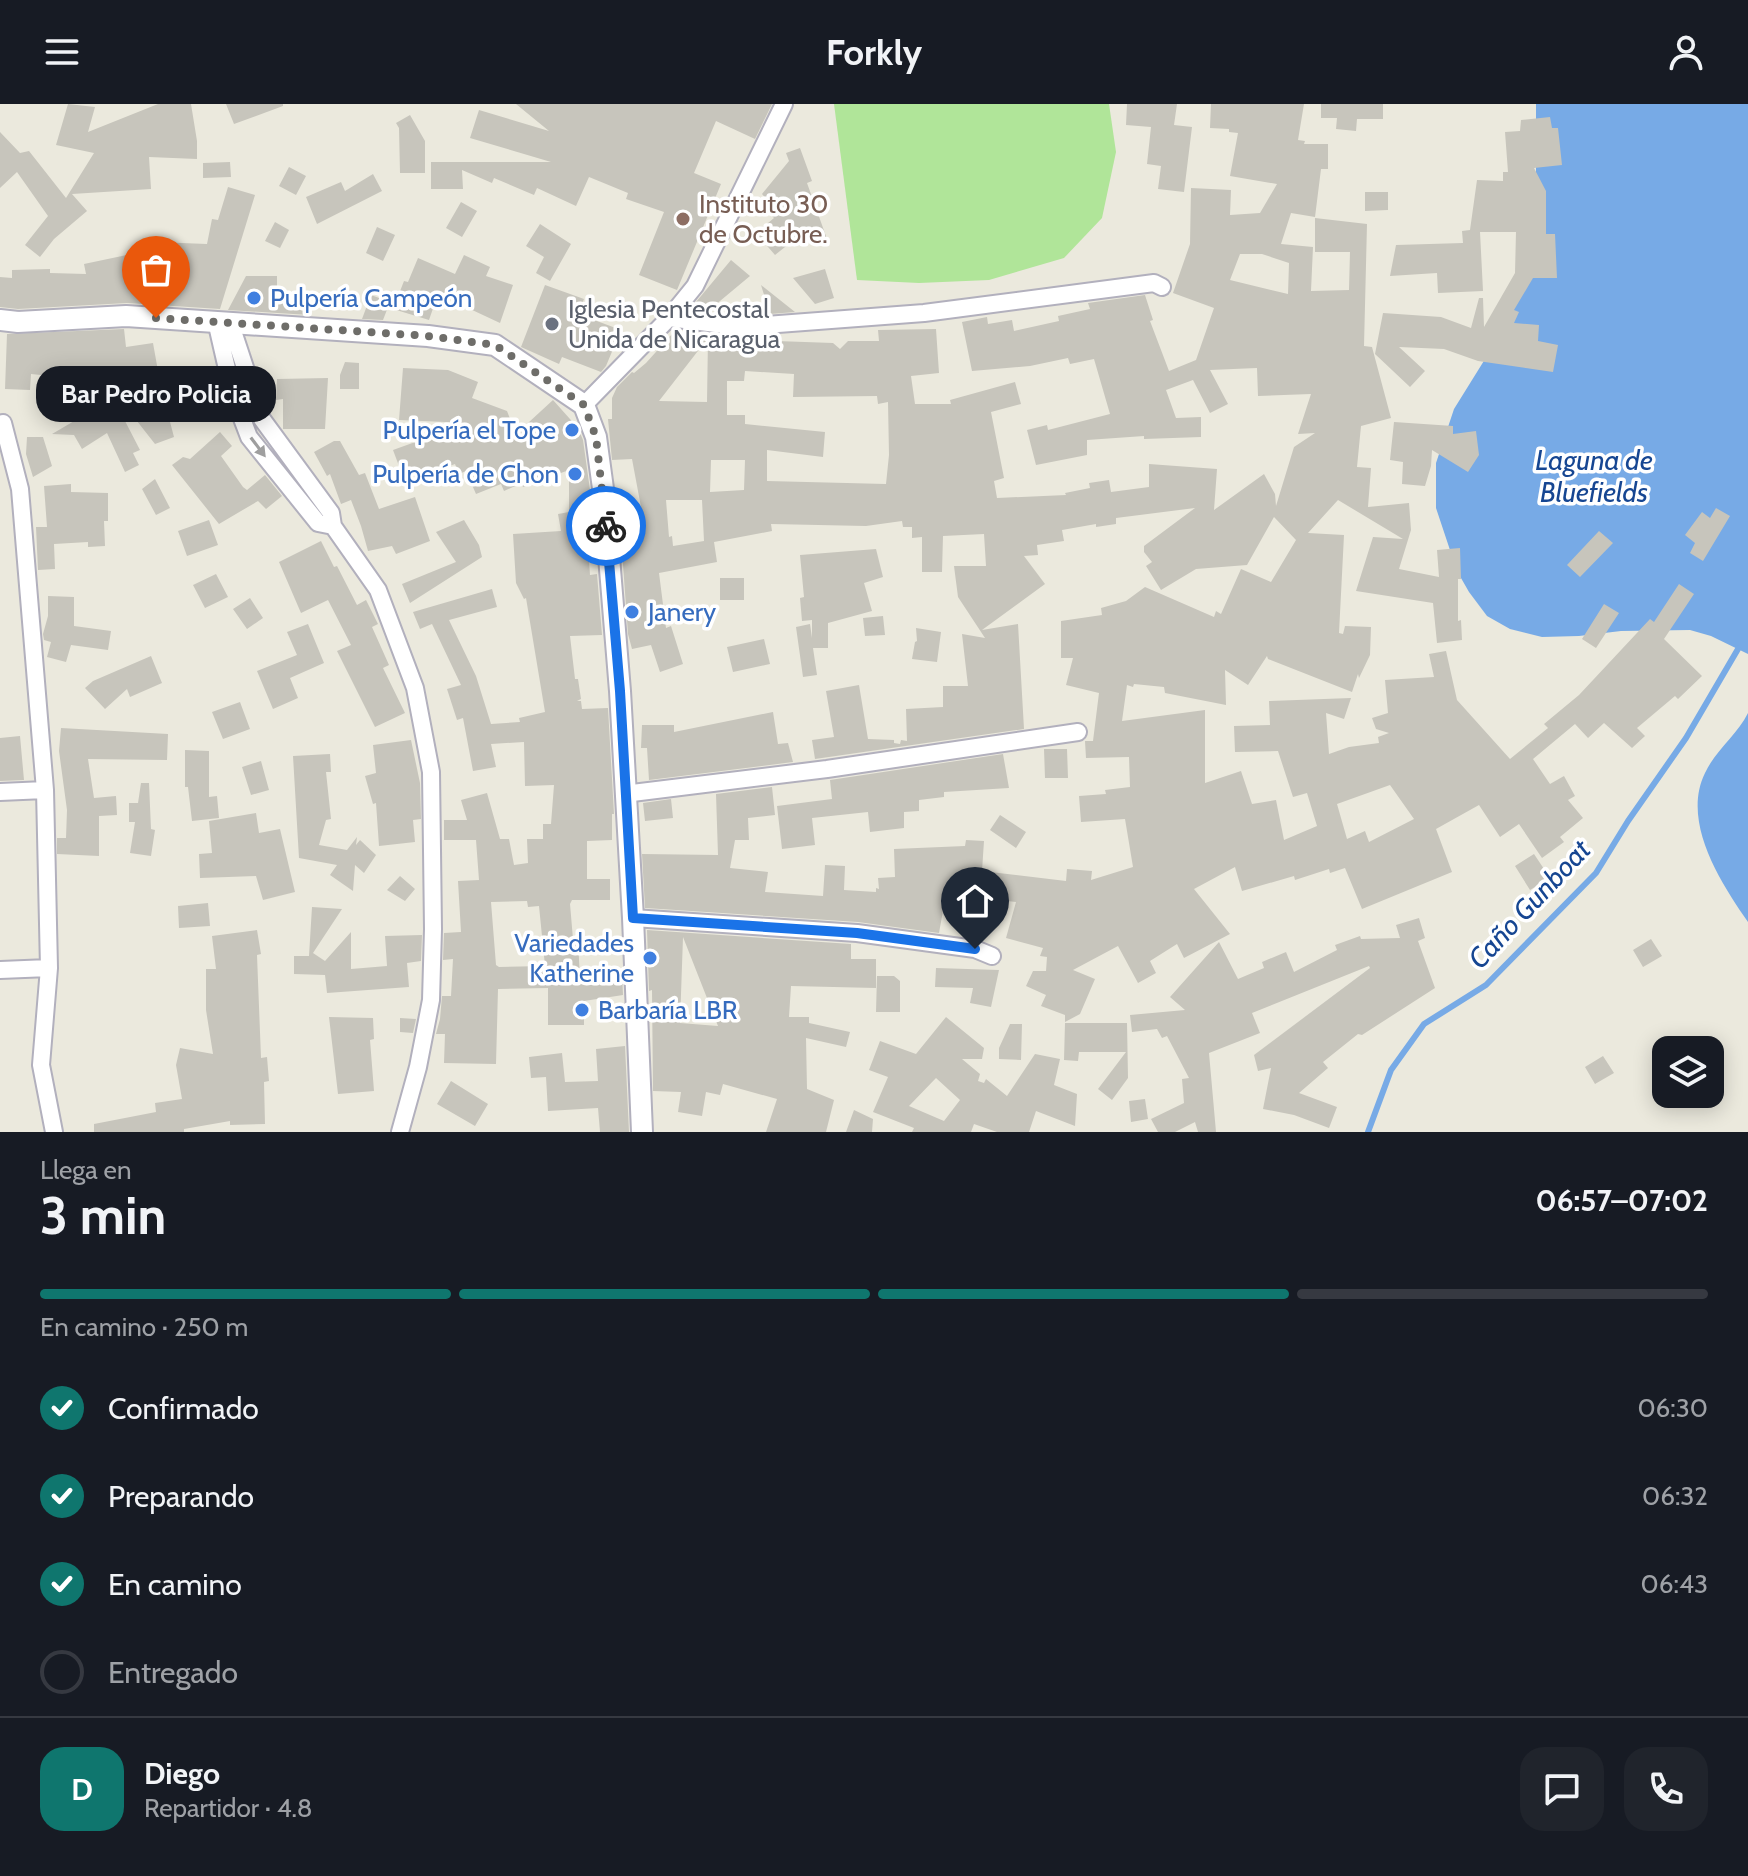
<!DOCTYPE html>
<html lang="es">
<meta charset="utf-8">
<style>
:root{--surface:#171b24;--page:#20242c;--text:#f1f3f6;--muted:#9ea1a6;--line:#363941;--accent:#0f766e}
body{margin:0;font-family:Cabin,sans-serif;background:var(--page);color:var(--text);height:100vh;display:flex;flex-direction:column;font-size:30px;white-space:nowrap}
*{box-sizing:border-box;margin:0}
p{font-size:26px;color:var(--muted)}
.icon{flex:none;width:44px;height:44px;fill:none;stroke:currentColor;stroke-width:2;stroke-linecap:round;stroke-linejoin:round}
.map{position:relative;height:1028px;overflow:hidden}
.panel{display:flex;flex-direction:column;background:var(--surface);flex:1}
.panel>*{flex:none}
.tools{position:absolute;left:1652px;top:932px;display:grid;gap:16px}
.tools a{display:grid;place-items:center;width:72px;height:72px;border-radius:16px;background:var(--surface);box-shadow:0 4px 20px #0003;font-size:40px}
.pin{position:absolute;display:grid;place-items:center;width:68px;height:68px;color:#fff;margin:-82px -34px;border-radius:50% 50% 50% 0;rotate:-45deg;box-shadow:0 0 8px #0007}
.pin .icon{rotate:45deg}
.courier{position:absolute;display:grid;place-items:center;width:80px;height:80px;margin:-40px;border:6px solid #1a73e8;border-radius:50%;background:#fff;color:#222;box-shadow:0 2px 10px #0007}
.bubble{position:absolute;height:56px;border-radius:24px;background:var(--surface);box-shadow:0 4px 20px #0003;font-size:26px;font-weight:700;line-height:56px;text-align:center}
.summary em{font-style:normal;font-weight:700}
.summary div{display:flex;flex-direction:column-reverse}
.summary{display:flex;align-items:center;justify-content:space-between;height:136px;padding:0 40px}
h1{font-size:52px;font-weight:700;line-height:60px}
.bar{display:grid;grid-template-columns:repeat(4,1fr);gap:12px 8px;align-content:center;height:96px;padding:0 40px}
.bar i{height:10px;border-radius:6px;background:var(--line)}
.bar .active{background:var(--accent)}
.bar p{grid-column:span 4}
.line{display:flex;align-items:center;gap:20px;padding:0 40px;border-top:2px solid var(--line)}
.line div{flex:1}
.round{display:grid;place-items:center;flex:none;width:84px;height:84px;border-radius:24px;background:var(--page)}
ol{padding:0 40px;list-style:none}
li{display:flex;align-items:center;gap:24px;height:88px}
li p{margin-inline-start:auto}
li .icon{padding:8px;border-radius:50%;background:var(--accent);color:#fff;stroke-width:4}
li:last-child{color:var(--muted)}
li i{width:44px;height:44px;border:4px solid var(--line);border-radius:50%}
header{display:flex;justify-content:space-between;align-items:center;height:104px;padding:0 40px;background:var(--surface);font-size:36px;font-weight:700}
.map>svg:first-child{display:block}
.pitch{fill:#b0e599}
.water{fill:#77aae6}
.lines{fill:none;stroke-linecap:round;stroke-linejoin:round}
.stream{stroke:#77aae6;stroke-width:6}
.building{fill:#c7c5bc;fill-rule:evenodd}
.minor-casing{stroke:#b2b0bd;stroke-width:20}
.tertiary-casing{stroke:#b2b0bd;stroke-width:24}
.minor{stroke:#fff;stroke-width:16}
.tertiary{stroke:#fff;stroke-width:20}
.oneway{fill:#9f9f9f}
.done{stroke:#6e6d69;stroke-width:8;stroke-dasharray:0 14.4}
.route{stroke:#1a73e8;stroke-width:10}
.education-dot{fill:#8d6e63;stroke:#fff;stroke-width:3}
.shop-dot{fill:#3f7fe0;stroke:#fff;stroke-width:3}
.worship-dot{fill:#6b7280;stroke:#fff;stroke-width:3}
.labels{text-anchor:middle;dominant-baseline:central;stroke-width:7;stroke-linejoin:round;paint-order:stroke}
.education-label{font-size:26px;fill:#785e54;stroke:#fff;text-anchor:start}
.shop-label{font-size:26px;fill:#366cbe;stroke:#fff;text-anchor:start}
.worship-label{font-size:26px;fill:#5b616d;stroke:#fff;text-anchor:start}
.water-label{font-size:28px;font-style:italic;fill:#164692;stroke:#fff}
</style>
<header><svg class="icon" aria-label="menu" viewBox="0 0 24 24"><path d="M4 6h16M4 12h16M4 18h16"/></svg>Forkly<svg class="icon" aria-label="person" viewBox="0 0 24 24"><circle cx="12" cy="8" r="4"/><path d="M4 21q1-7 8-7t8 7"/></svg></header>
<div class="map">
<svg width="1748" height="1028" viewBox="0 0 1748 1028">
<rect width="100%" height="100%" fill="#ebe9dd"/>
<path class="pitch" d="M834,0H1109L1116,48L1102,114L1064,154L989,176L919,179L857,176Z"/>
<path class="water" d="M1536,0H1748V550L1711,532L1690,526L1621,527L1579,532L1542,533L1510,525L1487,512L1469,488L1457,467L1436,404V359L1454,305L1500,231L1536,120Z
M1748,609V818C1721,779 1681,718 1705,669C1715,647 1737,631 1748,609Z"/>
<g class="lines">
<path class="stream" d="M1368,1028L1391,966L1424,920L1486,881L1596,769L1628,717L1686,634L1738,545"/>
</g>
<path class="building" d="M68,0L95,3L88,28L158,0H191L197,37V55L149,53L151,85L72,90L87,107L54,135L40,153L25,141L48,112L17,68L0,84V28L20,49L29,47L66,94L94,49L56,41Z
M226,0H283V2L234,20Z
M516,0H772L755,35L716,17L694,69L721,80L677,186L639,171L664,108L626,95L628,89L589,73L576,102L537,84L534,91L494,74L492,79L462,66L463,85H431V58H551L470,34L479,6L549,27Z
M1127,0H1177L1174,21L1192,23L1184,88L1158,85L1161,62L1147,60L1151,23L1126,21Z
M1211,0H1304L1298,36L1305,37L1304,40H1328V65H1321L1315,113L1291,109L1281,140L1313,143L1311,187L1349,186L1350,148H1315V114L1367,120L1364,242L1372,243L1391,314L1361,322L1357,363L1371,364L1368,403L1409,399L1411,426L1399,465L1439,473L1437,446L1460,444L1461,475H1458V517L1461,516L1462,536L1437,539L1433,499L1356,487L1373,433L1403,435L1338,396L1308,429L1344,431L1339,529L1343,530L1345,522L1371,523L1370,551L1359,574L1358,570L1352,588L1268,555L1267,552L1248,581L1225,566L1226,601L1165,589L1164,583L1134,580L1133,583L1127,581L1122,617L1205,606V679L1241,667L1252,700L1276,696L1284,736L1317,722L1307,689L1293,693L1278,647L1235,648L1234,622L1270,621L1269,597L1351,594L1344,615L1326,609L1329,650L1349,643L1379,639L1378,633L1389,629L1376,625L1372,614L1388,609L1385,576L1434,573L1429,550L1446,547L1457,596L1510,655L1548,624L1544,620L1579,591L1650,515L1654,518L1679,480L1694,490L1664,535L1702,572L1678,595L1675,592L1637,624L1645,632L1632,644L1604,619L1588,634L1575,620L1533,655L1550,680L1564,672L1575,692L1568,696L1583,714L1560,733L1564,738L1542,754L1519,720L1500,733L1479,701L1436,725L1452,768L1362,805L1345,764L1330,769L1329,765L1295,776L1294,772L1242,787L1235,763L1194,785L1230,830L1184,854L1177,840L1150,857L1156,869L1138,879L1118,842L1073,866L1095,875L1080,910L1065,918V911L1041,902L1046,891L1026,882L1033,867H1046L1047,853L1040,852L1043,844L1006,834L1016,798L946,790L939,829L858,818L645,804L642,750L718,751L716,690L772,683L775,711L748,714L749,736H735L730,764L768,768L765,788L823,792L825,761L845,762L844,786L876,788V784L879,785L878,774L895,773L894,745L965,742L966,736L984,737L982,767L1066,777L1067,765L1092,767L1091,776L1133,763L1125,715L1081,718L1079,692L1106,690L1105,686L1130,683L1129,653L1086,654L1085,637H1093L1099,589L1066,581L1073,554H1061V517L1102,511L1101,504L1126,497L1145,483L1214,513L1216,507L1221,510L1241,465L1271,478L1296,436L1274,413L1247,461L1196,465L1161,486L1146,462L1152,458L1144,448V442L1195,404L1116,414V420L1096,423V420L1062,426L1064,437L1037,441L1038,451L1024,452L1045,480L982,526L1018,520L1024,625L815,655L812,636L834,633L826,587L859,581L868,635L894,636V639L900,640L901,636L907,637L906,605L943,603V582H968L962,530L985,534L958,493L954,462H986L984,430L943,432L942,468H922V433L912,434V423H903L902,417L866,422L771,420L772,427L714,438L717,458L659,469L666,524L671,522L683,560L660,568L651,541L632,545L628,530L619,405L641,403L632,355L612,356L608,315H612V294L617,283L632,268L634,269L646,259L673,229L697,230L694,234L833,239L840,245L848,237H879L878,226L936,225L939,269L911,272L915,300H951L950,296L1015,278L1021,300L991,308L1004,374L994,377L997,394L1066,391L1065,389L1090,384L1089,379L1109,376L1111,388L1149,383V360L1217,365L1214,406L1264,370L1275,390L1276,402L1294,343L1315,329L1298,330L1311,290L1258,292L1257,264L1210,266L1228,300L1210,309L1193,276L1166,286L1176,314L1201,313V333L1144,335V332L1087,336V351L1036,361L1027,326L1047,321L1048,326L1110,310L1094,255L1070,260L1068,254L1030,262L972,267L962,218L987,213L988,220L1012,216L1014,227L1059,217L1058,212L1090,205L1088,199L1145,191L1153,216L1150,217L1169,267L1196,256L1214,204L1173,189L1190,140L1191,84L1231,86L1230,111L1260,109L1277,80L1230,72L1238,29L1229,28V25L1210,24ZM1240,150H1262L1289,159L1288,190L1230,176ZM708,234L707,298L659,297ZM745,267L794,270L793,293L877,292L878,300L888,298L889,351L886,380L767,377V346L823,353L825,328L745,320V311H727V277H744ZM711,356H745L744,386L710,388ZM666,396H702L704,437L673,442L672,432L669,433ZM1390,681L1414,715L1369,738L1365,727L1347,735L1337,700Z
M1321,0H1383V15H1357L1356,27L1336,25L1337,14H1321Z
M410,11L425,37V69H400L399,24L396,19Z
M1550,13L1552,24H1558L1562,61L1534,64L1546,87V130H1555L1557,174H1533L1514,206L1519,208L1514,219L1539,221L1538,237L1558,241L1553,268L1478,257L1444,245L1399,243L1425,267L1410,283L1375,250L1383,209L1441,213L1471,224L1479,194H1483L1484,223L1515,169L1516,128H1480L1483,187L1438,189L1437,169L1390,172L1396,141L1463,139L1462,127L1470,126L1477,76L1503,77V68H1508L1505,28L1520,27L1521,16Z
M800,44L812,77L807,79L827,135L813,141L805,127L775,151L756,129L774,114L772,112L777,107L762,90L789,57L786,49Z
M230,58L231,73L203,74V59Z
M289,63L306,72L296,91L279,82Z
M373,70L382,87L317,120L306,93L341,78L345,87Z
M228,83L255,91L220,205L127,199L18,205L0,203V173L12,174V166L50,165V169L86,170L84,160L141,148L139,142L156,138L207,140L212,115L218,116Z
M1365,88H1388V106L1365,107Z
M461,98L477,107L462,133L446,124Z
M275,118L289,126L280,144L265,137Z
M540,120L571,140L550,177L536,169L544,153L526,142Z
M377,123L395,131L383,157L366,149Z
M464,151L490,163L486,172L513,181L500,219L438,190L429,216L393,205L404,177L408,178L418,154L455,170Z
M731,156L750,172L708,207L696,198Z
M825,165L834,194L815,200L793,174Z
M246,172H277V192L309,191V211L228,206Z
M545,181L584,195L578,210L621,226L606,262L601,268L562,253L559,260L521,243Z
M761,181L795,208L770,210Z
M371,191L390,198L383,216L362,215Z
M124,225L126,243L153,239L158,267L131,271L135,310L125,317L140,346L133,349L139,361L125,368L107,329L82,345L74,331L52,330L127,286H70L71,274L31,270L30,286L5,285L7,230Z
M345,258L359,259V285H340V271Z
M403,264L448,266L478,278L472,294L507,307L516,330L553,296L578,324L583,336L591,393H587L591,429H587L590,471L597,470L602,531L570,532L575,575H578L581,595L577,597H581L582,605L608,604L614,710H612V736L587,737V775H610V796H572L570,800L573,835H578L580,876L622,870L623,891L584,897V921H548V884L498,885L496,960L444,959L445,930H436L440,915L442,892H451L453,855L443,856L444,829L461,828L458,777L479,776L476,736H444V716H467L461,696L487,689L500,735H509L514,761L528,759L527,735H543V720H551L554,681L525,682L524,638L491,640L496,663L473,667L463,614L457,616L447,585L461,581L432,520L420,525L413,508L492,485L497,503L449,516L476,572L491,620L520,618L519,614L545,608L526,494L524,495L516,479L513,430L561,427L558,410L569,408V366L523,383L522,379L504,387L501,380L476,390L466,367L459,370L455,360L405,378L393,346L468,319L399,316ZM527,797L528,803L539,802L545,862L499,863L496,861L491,798Z
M328,274L325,325H283V295L276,296L277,275Z
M172,278H197V300H172Z
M165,299L174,333L155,340L133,312Z
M1394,318L1453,322V330L1476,327L1479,351L1468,368L1432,346L1431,362L1425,382L1402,380L1403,358L1390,356Z
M220,328L232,342L221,352L243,383L247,386L265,371L282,392L266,405L258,397L219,420L172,361L183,353L190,355Z
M27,333H43L52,362L33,373L26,350Z
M334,337H340L359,371L365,369L379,405L415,393L430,437L396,450L392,442L368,447L361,422L351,396L341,400L330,370L327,372L314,348Z
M155,375L170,404L156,411L142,385Z
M71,380V388L108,389V417H104L105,442L88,443V438L54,440L55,465L38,466L36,423H47L44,382Z
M1716,404L1730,412L1703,457L1690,449L1695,439L1685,431L1702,408L1710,414Z
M209,416L218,441L187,452L178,427Z
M464,416L479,441L482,453L410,499L402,480L456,458L436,428Z
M1599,427L1613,439L1580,473L1567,461Z
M321,437L334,463L337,462L357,501L366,496L378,520L372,523L389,561L383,564L405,609L375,623L337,547L351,541L328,496L301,509L279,458Z
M876,445L883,473L864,479L872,507L828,519V544H813L817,571L803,573L796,523L810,520L812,534V516L802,517L800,494L804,493L800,451Z
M216,470L228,493L205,504L193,481Z
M720,474H744V496H720Z
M48,492L74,493V522L111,527L108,546L71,541L66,558L47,553L51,538L44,536L43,530L48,512Z
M250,494L263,514L247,525L233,505Z
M1604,500L1619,509L1596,544L1582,535Z
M883,512L885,531L865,532L863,514Z
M308,520L324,559L290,574L298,594L273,605L257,567L297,551L287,528Z
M916,524L941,528L937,558L912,555L915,538L917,537Z
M764,535L770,560L733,568L727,543Z
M151,552L162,579L130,593L127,585L105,605L85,584L93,577Z
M240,598L250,625L223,635L212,608Z
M773,608L778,640L788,639L793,658L649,676L647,644H641L642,621H674V628Z
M61,624L168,630L167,656L88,655L94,694L116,692L117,711L99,712V752L57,750V734H66L67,706L59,647Z
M20,632L24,676L0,677V634Z
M411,636L420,679L421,715L413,716L415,738L379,742L376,699L373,700L365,672L376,669L373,641Z
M1044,645H1067L1068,674H1045Z
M185,646L209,647V693L217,692L219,714L192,717L188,683H185Z
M330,650L331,668H326L331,715L326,716L319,741L347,746L357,733L356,741L360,736L376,751L364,769L355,761L353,787L330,771L337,761L299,754L293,652Z
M1003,650L1009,684L944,688V693L919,696V707L904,708V724L870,728L868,708L812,714L815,741L782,745L777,702L832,695L830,676Z
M261,657L269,686L251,691L242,663Z
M141,679H149L151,725L155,726L151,752L130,749L135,718H129V699H138Z
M671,695L673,714L645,717L643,699Z
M256,709L259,729L280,725L295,788L263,796L256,772L200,774L199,750L212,749L209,717Z
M1000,711L1026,728L1016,744L990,726Z
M1534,750L1550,774L1530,786L1515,762Z
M400,772L415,785L405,797L387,786Z
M208,799L210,822L179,824L178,802Z
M312,803L342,805L313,849L325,857L351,828V865L387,862L385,832L422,831L421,857L407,859L409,883L327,889L325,871L294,870V852H309Z
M1419,814L1425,834L1418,837L1435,884L1362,931L1358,930L1323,958L1328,964L1299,989L1337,1003L1329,1024L1294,1011L1263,1005L1271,964L1258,967L1254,951L1370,864L1369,862L1252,909L1260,929L1209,949L1216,1028H1198L1195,1018L1175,1028H1158L1151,1015L1184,999L1182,975L1189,974L1167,932L1162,934L1157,925L1132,928L1130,911L1185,906L1170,893L1219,838L1238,875L1264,864L1262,858L1286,848L1294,868L1337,846L1335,841L1360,832L1361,835L1400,834L1396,821Z
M257,826L261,850L257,851L261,954L267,953L269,977L264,978L265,1020L230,1021V1017L184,1025V1028H94V1020L156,1008L155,999L182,995L176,961L180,944L213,950L206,906V865H216L212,832Z
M647,826L851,840V855H876V884L791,882L789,913H809V919L850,928L846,943L806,934L807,985L834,996L826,1028H766L777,995L723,980L720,991L706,988L702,1012L678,1008L681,988L653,987L652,886L649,887ZM683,833L718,922L680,919Z
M1651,835L1662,852L1643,863L1633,846Z
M936,864L999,866L991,903L970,899L973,884L935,883Z
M877,872H894L900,877V908H876Z
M329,913L373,914L374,935L370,936L374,987L338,990Z
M946,913L984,944L982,955H962L980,970L978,977L984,979L986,975L1007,992L1035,950L1060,955L1054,981L1077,990L1075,1022L1036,1007L1029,1028H997L974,1020L971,1028H912L914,1024L873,1008L888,973L869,966L880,937L916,950ZM936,974L960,996L944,1017L909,1002Z
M400,914L416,915L413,929L400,928Z
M1065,919H1127L1128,974L1112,996L1098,985L1126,948H1079L1078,957L1064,956Z
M1010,920H1022L1021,956L999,955V944Z
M625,942L629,1028H600L598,1004L548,1007L546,973L531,974L529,953L562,949L565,978L598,977L596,945Z
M1603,952L1614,969L1595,980L1585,963Z
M451,977L488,1000L475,1022L437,1000Z
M1145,995L1148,1015L1131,1018L1129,997Z
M854,1006L873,1015L872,1028H846Z"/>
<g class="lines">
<defs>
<path id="minor" d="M669,214L740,223L924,209L1154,179L1162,183
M216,217L233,291L249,333L318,419L333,422
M230,218L262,315L331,409L333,422L378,486L415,584L431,668L433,825L431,896L418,963L400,1028
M584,301L669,214L695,182L784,0
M3,319L20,385L45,686L49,864L41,961L54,1028
M0,688L45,686
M624,690L827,665L1078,628
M633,814L857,829L975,845L992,852
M0,866L49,864"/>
<path id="tertiary" d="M0,216L18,218L126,212L428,232L495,241L584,301L596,333L604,392L620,587L633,814L642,1028"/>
</defs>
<use href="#minor" class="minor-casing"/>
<use href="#tertiary" class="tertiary-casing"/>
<use href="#minor" class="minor"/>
<use href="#tertiary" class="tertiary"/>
</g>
<defs><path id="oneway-solid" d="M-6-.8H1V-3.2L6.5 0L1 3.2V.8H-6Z" transform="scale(2)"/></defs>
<use class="oneway" href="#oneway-solid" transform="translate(258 343) rotate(53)"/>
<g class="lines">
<path class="done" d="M156,214L428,232L495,241L584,301L596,333L606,422"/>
<path class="route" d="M606,422L620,587L633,814L857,829L975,845"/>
</g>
<circle class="education-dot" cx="683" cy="115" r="8"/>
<g class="shop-dot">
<circle cx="254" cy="194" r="8"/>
<circle cx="572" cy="326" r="8"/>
<circle cx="575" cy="370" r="8"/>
<circle cx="632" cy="508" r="8"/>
<circle cx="650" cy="854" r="8"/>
<circle cx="582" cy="906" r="8"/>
</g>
<circle class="worship-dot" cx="552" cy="220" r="8"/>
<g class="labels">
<g class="education-label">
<text x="699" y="100">Instituto 30<tspan x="699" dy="30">de Octubre.</tspan></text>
</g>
<g class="shop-label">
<text x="270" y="194">Pulpería Campeón</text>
<text x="556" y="326" text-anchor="end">Pulpería el Tope</text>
<text x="559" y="370" text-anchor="end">Pulpería de Chon</text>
<text x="648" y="508">Janery</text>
<text x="634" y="839" text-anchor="end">Variedades<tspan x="634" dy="30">Katherine</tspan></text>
<text x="598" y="906">Barbaría LBR</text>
</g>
<g class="worship-label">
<text x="568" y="205">Iglesia Pentecostal<tspan x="568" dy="30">Unida de Nicaragua</tspan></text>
</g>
<g class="water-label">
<text x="1594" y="356">Laguna de<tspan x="1594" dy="32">Bluefields</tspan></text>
<text transform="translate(1529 800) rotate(-47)">Caño Gunboat</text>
</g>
</g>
</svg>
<div class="tools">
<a><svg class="icon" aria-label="layers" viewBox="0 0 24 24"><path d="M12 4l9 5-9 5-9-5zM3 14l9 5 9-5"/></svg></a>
</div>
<div class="pin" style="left:156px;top:214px;background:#ea580c"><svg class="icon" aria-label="bag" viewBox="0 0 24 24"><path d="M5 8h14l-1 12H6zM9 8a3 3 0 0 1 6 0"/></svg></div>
<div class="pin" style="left:975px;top:845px;background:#1f2937"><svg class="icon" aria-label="home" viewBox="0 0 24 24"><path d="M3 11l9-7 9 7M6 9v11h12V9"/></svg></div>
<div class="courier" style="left:606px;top:422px"><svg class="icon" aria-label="bike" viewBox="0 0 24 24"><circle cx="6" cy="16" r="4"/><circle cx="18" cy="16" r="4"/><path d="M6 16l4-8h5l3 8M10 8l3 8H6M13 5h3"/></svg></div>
<div class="bubble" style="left:36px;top:262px;width:240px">Bar Pedro Policia</div>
</div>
<section class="panel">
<div class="summary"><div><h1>3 min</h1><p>Llega en</p></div><em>06:57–07:02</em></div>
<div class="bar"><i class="active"></i><i class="active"></i><i class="active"></i><i></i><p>En camino · 250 m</p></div>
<ol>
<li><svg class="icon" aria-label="check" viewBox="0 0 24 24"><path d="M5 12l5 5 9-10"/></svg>Confirmado<p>06:30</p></li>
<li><svg class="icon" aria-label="check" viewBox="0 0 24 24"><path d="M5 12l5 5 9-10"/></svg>Preparando<p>06:32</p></li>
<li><svg class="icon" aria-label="check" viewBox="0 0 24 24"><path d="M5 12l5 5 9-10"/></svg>En camino<p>06:43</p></li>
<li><i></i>Entregado</li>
</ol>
<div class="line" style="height:144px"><b class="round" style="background:var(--accent);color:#fff">D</b><div><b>Diego</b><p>Repartidor · 4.8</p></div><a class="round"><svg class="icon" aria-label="chat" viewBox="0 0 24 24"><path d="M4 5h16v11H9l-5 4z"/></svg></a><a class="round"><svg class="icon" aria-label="phone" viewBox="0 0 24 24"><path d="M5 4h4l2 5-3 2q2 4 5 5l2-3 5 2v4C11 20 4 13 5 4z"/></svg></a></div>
</section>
